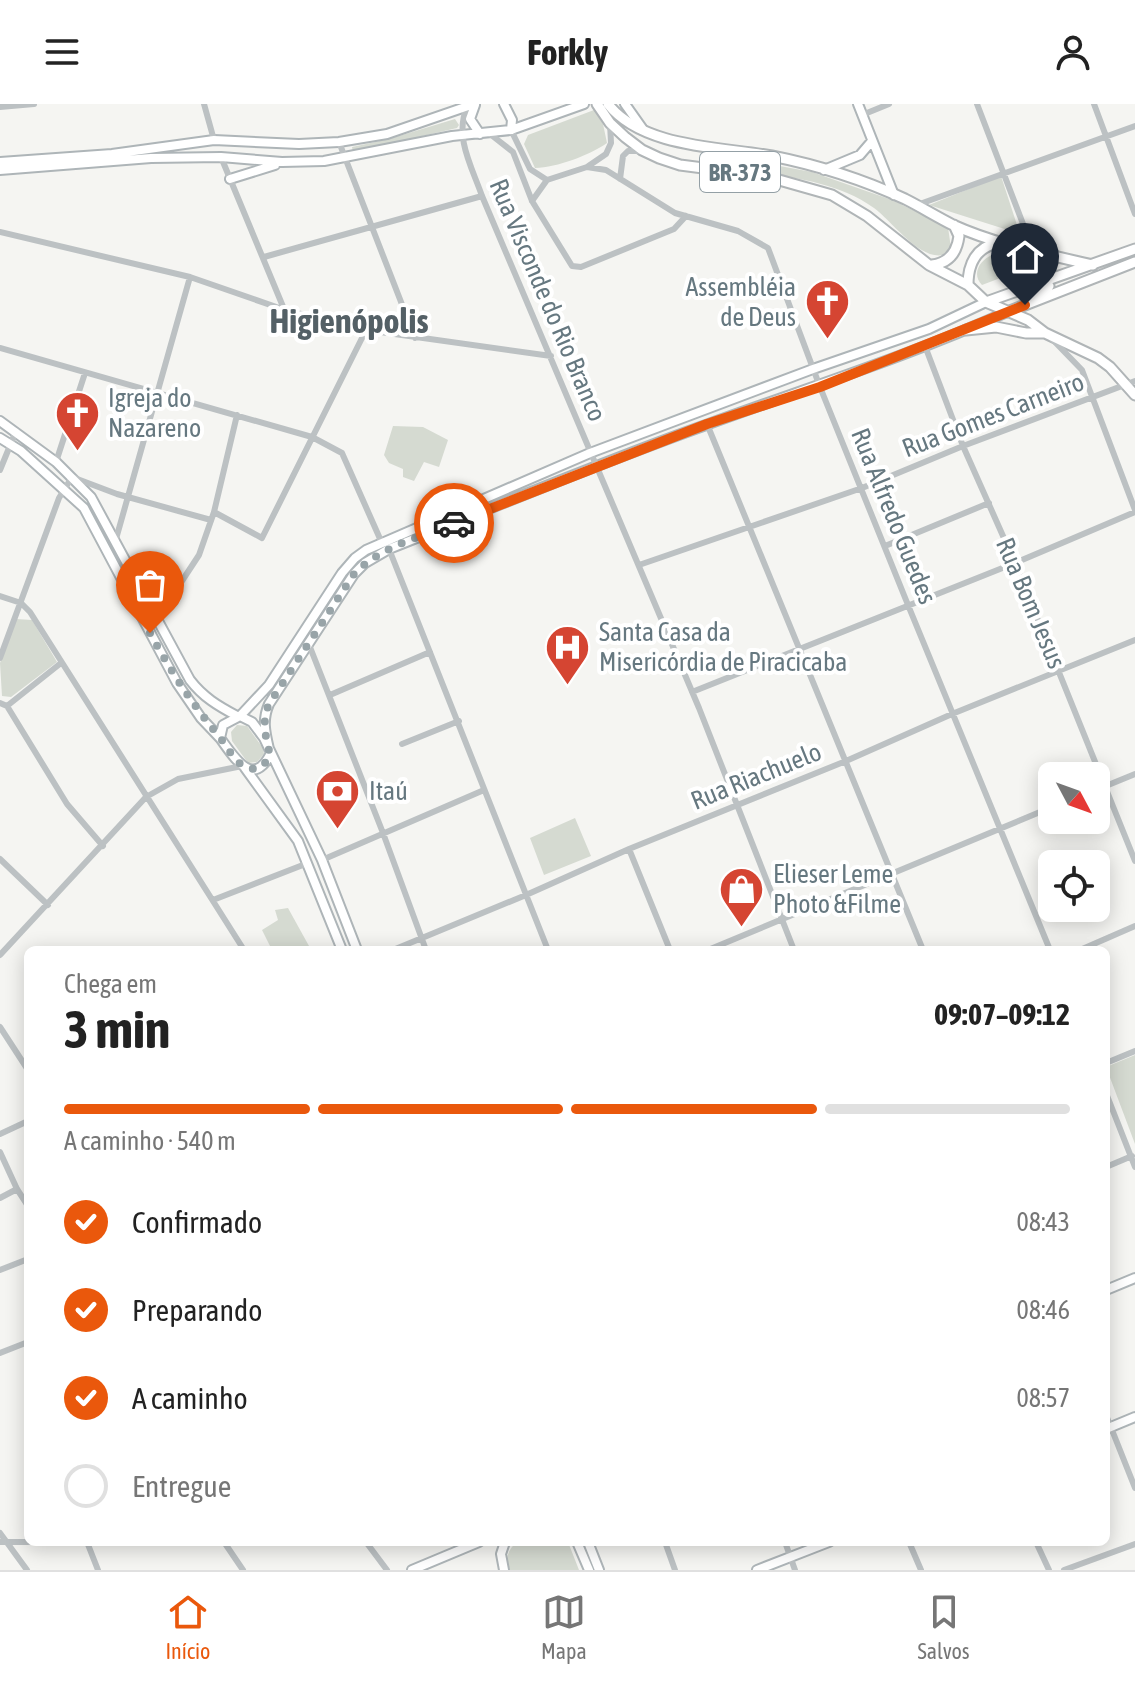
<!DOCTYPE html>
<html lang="pt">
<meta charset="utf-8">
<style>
:root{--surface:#fff;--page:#f6f6f6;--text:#222;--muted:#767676;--line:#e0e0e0;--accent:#ea580c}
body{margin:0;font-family:"Asap Condensed",sans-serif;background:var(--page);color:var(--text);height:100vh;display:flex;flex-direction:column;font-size:30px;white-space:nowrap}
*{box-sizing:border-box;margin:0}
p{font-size:26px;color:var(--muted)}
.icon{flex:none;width:44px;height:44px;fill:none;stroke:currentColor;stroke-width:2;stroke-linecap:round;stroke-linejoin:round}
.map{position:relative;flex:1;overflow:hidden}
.drawer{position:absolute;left:24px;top:842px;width:1086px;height:600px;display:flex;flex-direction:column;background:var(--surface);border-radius:12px;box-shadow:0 4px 20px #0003}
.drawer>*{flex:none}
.needle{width:52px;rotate:131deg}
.buttons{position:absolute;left:1038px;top:658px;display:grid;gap:16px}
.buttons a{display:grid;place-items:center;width:72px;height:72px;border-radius:12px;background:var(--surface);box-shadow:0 4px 20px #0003;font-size:40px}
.pin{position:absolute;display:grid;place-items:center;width:68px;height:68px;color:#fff;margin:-82px -34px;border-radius:50% 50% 50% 0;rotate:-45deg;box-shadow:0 0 8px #0007}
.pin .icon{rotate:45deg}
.courier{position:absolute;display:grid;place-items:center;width:80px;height:80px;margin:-40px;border:6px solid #ea580c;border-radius:50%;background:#fff;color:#222;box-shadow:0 2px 10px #0007}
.head em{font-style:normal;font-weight:700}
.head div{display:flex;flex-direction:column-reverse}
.head{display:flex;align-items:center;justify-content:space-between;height:136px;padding:0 40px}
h1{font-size:52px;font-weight:700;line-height:60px}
.bar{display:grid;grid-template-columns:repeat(4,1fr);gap:12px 8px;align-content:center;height:96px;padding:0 40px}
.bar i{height:10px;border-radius:6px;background:var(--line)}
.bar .on{background:var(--accent)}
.bar p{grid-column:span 4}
ol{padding:0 40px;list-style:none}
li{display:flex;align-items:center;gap:24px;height:88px}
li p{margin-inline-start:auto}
li .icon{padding:8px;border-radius:50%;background:var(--accent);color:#fff;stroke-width:4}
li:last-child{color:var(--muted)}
li i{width:44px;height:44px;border:4px solid var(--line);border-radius:50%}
header{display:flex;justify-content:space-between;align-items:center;height:104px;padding:0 40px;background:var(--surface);font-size:36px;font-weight:700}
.tab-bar{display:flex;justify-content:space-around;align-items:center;height:112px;border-top:2px solid var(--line);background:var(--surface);font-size:22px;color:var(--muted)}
.tab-bar a{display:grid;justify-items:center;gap:4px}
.tab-bar .on{color:var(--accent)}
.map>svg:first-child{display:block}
.green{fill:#d5dad1}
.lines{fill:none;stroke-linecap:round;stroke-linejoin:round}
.secondary-casing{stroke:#aeb5b8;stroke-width:12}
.primary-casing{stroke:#b0b5b7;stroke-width:13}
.street{stroke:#bcc1c3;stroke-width:6}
.secondary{stroke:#fff;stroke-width:8}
.primary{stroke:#fff;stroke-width:9}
.done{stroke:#98a4a8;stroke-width:8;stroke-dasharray:0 14.4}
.route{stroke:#ea580c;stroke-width:10}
.labels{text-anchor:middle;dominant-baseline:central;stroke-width:8;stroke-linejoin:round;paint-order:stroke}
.shield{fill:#fff;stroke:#94a0a6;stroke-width:2}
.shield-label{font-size:24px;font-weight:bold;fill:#667880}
.poi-label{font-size:26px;fill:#667880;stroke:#fff;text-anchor:start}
.street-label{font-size:26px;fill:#667880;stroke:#fff}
.district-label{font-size:34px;font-weight:bold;fill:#546066;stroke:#fff}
</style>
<header><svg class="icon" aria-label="menu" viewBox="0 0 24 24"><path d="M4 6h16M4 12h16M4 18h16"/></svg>Forkly<svg class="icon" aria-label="person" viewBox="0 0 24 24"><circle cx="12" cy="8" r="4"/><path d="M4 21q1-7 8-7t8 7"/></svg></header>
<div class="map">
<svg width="1135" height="1466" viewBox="0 0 1135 1466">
<rect width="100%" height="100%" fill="#f5f5f2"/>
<path class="green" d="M594,6L603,20L607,39C588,52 558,63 535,64L524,40L528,31Z
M455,15L459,21L457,24L353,48L352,43L389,35Z
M737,54L812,68L892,96L948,123L951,144L943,151C919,156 892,117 874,104C831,73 778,74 730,62L731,56Z
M1001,72L1020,130L929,101Z
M992,151L1001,152L1029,163L982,181C971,170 980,156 992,151Z
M393,322L423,323L448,336L439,363L424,358L414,377L403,373V365L389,359L384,351Z
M16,515L32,516L57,558L11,593L2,592L0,559Z
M237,621L247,622L263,644L264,650L257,658L248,659L232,637L231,628Z
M575,714L591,752L544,771L530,734Z
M288,804L309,842L308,846H272L262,826L278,816L275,806Z
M1135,951V1040L1106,963Z
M517,1438H568L579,1466H510C504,1456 508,1445 517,1438Z"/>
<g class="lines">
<defs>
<path id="secondary" d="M504,0L512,16L511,26
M625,0L642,24
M858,0L894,91
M475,1L470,15L480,30
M0,58L112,50L214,36L299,40L339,38L387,30L474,0
M0,66L151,54L221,53L282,58L324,57L452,32L511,26L584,0
M824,66L860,51L872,37
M230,75L275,61
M0,317L56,358L91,393L190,576C203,593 218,602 237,612
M0,334L21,347L84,404L177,579L201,614L220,634
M240,612L269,581L342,469L355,454L366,446L590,349L813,265L929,225L986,198
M269,645C265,628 262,616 269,600L354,470L365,459L389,445C495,403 599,359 706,321C807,284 909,252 1007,208
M270,651C252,684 234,653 220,634L223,621L240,612L252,618L264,634L322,756L357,846
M245,664L298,737L342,846
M1106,1186L1135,1174
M1106,1325L1135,1313
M577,1438L589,1466
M588,1438L599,1466
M412,1466L479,1438
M504,1466L501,1450L505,1438
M757,1466L829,1438"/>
<path id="primary" d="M597,0L610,19L625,33L642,46L659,54L680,61L765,72L832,91L867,112L929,161L968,181L986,198L1028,216L1045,229L1098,254L1110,263L1135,291
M608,0C642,44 722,43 772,52C817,61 864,76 905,95C921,103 937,113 953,121C997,141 1046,150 1093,161
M932,161C949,159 957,148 959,132L954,121
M968,181C968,160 976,143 998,139
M986,198L1135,145
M1026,199C1033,190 1042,190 1049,182L1033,146
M1007,208L1135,158
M966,226L996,223L1026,229H1045"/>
</defs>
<use href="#secondary" class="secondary-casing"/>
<use href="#primary" class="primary-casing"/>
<path class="street" d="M204,0L214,36
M977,0L1033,146
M1094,0L1135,110
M0,3L34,0
M467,3C454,33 472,63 482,92L699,604L794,846
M862,11L889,0
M511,26L530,65L547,76
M490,30L513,48L532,97L572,162L581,163L674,125L686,112
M339,38L415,234
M221,53L284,205
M587,63L606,66L675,109L738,127L768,144L820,283L908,501L1050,846
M620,75L623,52L628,47H642
M532,97L547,76L587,63L606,50L611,39L610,19
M917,101L1135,22
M0,128L190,173L285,206L366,226L551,252
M264,153L482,92
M1052,235L1082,266L1135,406
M925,242L963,342L1015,459L1135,757
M0,244L312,333L342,349L381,437
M707,320L923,846
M56,358L85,269
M0,366L16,327
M214,408L262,434L366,226
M116,435L190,173
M885,442L989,399
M389,445L548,846
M639,461L862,384L963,342L1135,277
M0,492L21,499L30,508L244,846
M157,515L199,451L214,408L237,311
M308,538L383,729L426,846
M0,554L59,394L72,373L117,390L211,416
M692,588L1015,459L1135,408
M330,591L430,548
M0,599L7,602L67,700L103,742
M7,602L61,559
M402,640L459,617
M1096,686L1135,670
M629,745L670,846
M0,755L48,801
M322,756L484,686
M213,796L308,759
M393,846L526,791L629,745L846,657L952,610L1135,536
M708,846L1052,703
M1080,846L1135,822
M0,851L146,693L178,675L242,662
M0,923L28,966
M1106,959L1135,947
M1106,989L1135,1063
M0,1030L28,1017
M0,1048L17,1085L28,1102
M1106,1063L1132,1052
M0,1094L17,1085
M0,1166L28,1155
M0,1249L28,1238
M1106,1311L1135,1384
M0,1429L27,1466
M0,1438H28
M87,1438L98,1466
M224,1438L243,1466
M366,1438L387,1466
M665,1438L675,1466
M785,1438L795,1466
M909,1438L921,1466
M1036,1438L1049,1466
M1064,1466L1135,1440"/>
<use href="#secondary" class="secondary"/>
<use href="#primary" class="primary"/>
</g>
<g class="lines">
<path class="done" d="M150,529C173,571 191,598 221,635C228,644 235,659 246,663C259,668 264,662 270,651C266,633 261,618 269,600L354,470C380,443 420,433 454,419"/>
<path class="route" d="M454,419L707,320L820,283L1025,201"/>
</g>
<defs>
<symbol id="church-pin" viewBox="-11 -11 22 30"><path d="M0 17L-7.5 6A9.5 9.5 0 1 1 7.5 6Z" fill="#d54532" stroke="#fff"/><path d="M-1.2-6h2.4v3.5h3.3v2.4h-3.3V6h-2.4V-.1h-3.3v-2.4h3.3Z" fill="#fff"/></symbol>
<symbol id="hospital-pin" viewBox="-11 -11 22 30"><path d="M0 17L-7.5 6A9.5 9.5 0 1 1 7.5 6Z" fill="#d54532" stroke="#fff"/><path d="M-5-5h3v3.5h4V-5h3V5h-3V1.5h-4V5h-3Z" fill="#fff"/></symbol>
<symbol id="bank-pin" viewBox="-11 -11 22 30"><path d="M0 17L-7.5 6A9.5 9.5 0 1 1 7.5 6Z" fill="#d54532" stroke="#fff"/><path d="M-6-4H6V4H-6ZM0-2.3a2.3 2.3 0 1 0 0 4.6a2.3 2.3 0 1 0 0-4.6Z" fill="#fff"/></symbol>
<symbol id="shop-pin" viewBox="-11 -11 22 30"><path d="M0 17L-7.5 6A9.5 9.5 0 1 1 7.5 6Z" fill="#d54532" stroke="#fff"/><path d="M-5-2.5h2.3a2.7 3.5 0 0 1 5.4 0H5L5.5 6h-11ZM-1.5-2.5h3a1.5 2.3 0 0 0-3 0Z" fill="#fff"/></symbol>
</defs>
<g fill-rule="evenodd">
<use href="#church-pin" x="802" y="172" width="51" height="69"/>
<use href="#church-pin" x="52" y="284" width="51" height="69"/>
<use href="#hospital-pin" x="542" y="518" width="51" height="69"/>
<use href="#bank-pin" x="312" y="662" width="51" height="69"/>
<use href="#shop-pin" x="716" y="760" width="51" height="69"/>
</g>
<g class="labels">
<rect class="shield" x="700" y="48" width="80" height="40" rx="6"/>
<g class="shield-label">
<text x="740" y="68">BR-373</text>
</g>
<g class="poi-label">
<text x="796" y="183" text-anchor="end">Assembléia<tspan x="796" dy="30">de Deus</tspan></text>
<text x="108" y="294">Igreja do<tspan x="108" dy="30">Nazareno</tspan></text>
<text x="599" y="528">Santa Casa da<tspan x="599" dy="30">Misericórdia de Piracicaba</tspan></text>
<text x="369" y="687">Itaú</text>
<text x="773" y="770">Elieser Leme<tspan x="773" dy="30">Photo &amp;Filme</tspan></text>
</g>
<g class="street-label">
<text transform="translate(548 196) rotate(67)">Rua Visconde do Rio Branco</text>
<text transform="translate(993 311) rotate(-21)">Rua Gomes Carneiro</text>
<text transform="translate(894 412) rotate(68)">Rua Alfredo Guedes</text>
<text transform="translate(1031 499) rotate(67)">Rua Bom Jesus</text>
<text transform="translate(756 672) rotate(-22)">Rua Riachuelo</text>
</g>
<g class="district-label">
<text x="349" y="216">Higienópolis</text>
</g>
</g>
</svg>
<div class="buttons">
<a><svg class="needle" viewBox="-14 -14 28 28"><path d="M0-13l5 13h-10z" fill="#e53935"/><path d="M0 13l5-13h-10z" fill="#767676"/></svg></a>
<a><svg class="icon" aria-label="locate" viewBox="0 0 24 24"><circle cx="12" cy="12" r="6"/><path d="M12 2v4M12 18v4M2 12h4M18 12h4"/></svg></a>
</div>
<div class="pin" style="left:150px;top:529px;background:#ea580c"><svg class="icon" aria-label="bag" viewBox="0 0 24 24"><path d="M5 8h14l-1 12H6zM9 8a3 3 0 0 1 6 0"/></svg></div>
<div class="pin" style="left:1025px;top:201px;background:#1f2937"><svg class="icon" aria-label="home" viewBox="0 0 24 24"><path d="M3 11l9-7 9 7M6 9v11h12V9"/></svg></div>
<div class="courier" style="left:454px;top:419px"><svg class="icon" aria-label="car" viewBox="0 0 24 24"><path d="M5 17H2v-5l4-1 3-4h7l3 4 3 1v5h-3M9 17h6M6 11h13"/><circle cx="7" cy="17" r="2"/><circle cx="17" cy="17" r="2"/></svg></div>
<section class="drawer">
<div class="head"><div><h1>3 min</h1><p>Chega em</p></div><em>09:07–09:12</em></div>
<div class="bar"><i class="on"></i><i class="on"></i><i class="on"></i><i></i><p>A caminho · 540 m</p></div>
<ol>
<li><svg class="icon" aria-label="check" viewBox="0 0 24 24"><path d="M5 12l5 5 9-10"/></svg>Confirmado<p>08:43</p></li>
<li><svg class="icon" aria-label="check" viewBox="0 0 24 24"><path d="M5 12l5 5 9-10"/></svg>Preparando<p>08:46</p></li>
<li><svg class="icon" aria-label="check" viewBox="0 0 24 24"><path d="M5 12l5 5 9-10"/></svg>A caminho<p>08:57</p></li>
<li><i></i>Entregue</li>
</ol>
</section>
</div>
<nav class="tab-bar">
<a class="on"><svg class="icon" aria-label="home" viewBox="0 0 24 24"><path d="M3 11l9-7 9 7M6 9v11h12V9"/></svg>Início</a>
<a><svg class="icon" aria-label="map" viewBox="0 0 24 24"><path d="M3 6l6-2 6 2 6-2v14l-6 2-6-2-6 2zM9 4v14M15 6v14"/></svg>Mapa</a>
<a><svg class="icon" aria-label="saved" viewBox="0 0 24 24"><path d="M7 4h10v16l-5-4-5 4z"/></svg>Salvos</a>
</nav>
